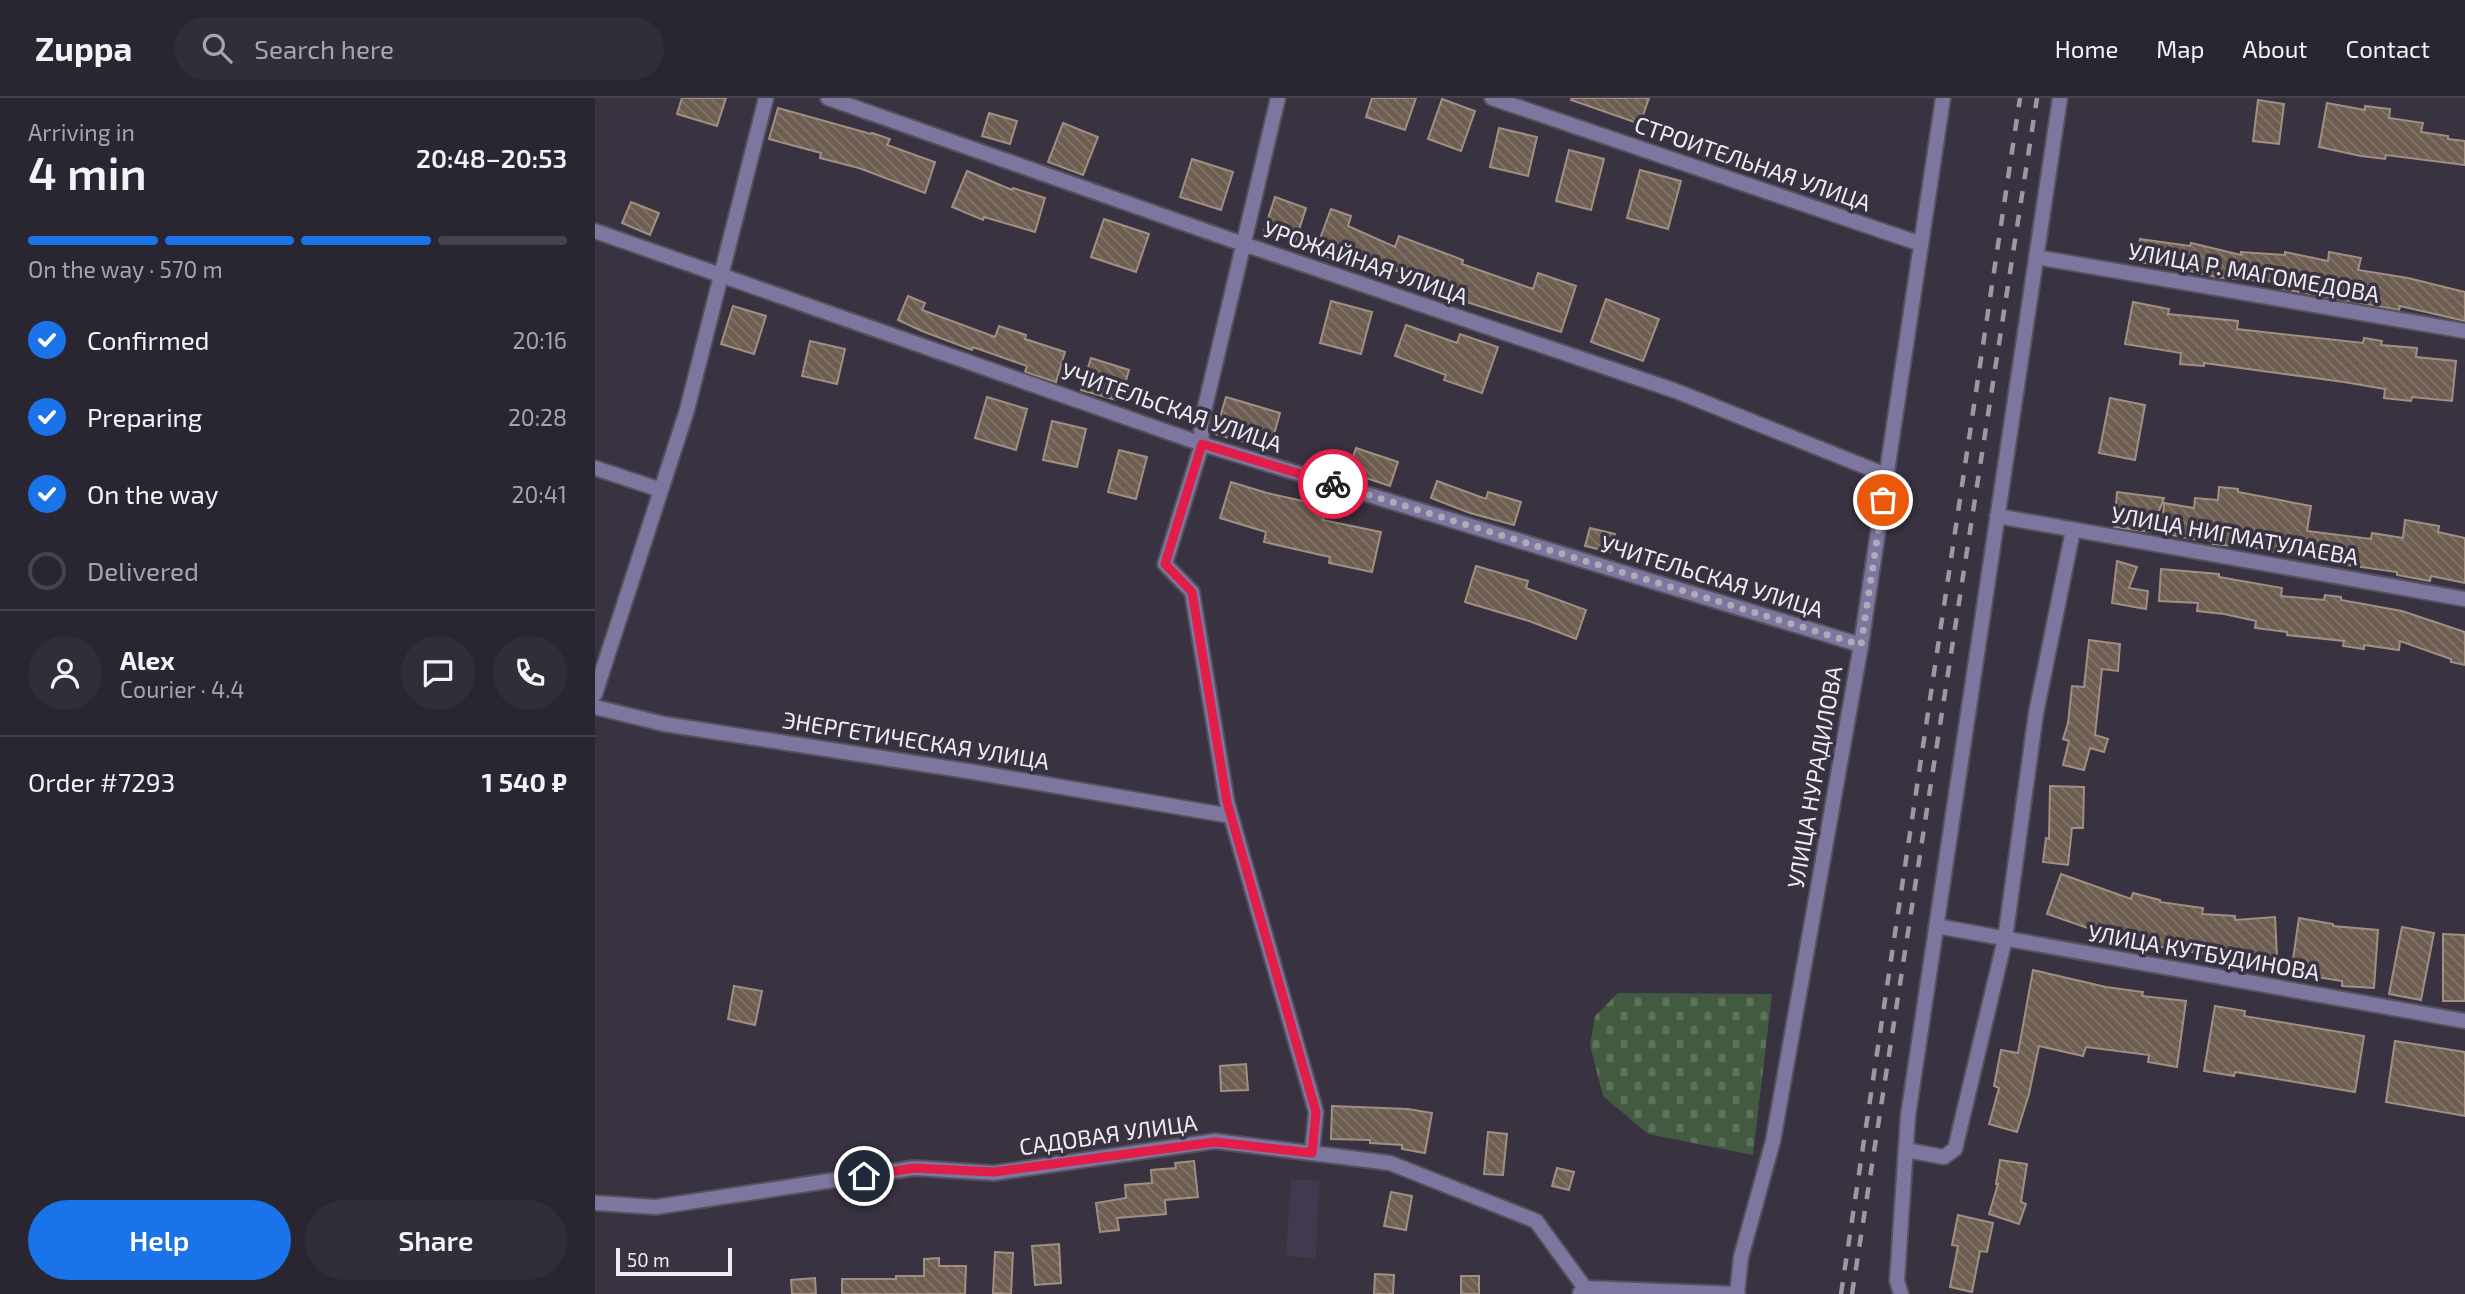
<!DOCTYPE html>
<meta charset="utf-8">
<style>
:root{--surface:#2a2631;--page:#322e39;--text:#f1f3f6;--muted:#a5a5ab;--line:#46434d;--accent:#1a73e8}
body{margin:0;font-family:"Exo 2",sans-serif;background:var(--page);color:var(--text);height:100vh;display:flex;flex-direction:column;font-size:26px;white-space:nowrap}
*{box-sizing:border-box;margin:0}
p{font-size:23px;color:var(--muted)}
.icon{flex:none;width:38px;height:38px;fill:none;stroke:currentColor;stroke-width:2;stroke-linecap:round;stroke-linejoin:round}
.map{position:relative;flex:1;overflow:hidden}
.drawer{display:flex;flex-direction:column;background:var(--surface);width:595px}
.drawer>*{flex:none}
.scale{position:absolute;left:21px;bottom:18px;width:116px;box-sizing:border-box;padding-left:7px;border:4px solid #efebf5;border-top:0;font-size:19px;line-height:24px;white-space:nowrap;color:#efebf5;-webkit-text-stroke:5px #383241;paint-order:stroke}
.pin{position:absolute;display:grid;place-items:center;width:60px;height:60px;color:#fff;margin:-30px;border:4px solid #fff;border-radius:50%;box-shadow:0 2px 7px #0007}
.courier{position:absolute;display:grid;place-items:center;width:70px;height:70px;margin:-35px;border:5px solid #e11d48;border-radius:50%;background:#fff;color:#222;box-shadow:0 2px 9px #0007}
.headline em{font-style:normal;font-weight:600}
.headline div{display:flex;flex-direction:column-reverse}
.headline{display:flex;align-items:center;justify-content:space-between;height:119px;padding:0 28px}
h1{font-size:46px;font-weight:600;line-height:52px}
.bar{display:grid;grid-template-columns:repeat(4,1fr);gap:10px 7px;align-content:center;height:84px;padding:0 28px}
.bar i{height:9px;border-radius:5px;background:var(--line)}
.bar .active{background:var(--accent)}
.bar p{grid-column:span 4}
.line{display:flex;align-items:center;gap:18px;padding:0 28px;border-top:2px solid var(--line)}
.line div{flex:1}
.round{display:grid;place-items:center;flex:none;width:74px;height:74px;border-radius:37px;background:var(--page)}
ol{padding:0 28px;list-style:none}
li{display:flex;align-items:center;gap:21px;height:77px}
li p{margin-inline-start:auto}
li .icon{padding:7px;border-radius:50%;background:var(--accent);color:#fff;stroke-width:4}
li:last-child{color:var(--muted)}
li i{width:38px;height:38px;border:4px solid var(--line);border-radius:50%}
.primary-button{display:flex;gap:14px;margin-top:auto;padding:14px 28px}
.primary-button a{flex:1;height:80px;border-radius:42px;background:var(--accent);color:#fff;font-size:28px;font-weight:600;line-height:80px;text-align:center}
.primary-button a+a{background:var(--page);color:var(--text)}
header{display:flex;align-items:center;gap:42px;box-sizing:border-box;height:98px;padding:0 35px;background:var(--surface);border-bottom:2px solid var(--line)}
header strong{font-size:33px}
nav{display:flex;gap:38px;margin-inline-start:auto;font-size:24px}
.search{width:490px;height:63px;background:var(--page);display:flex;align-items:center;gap:18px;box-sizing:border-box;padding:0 24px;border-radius:38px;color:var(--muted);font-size:26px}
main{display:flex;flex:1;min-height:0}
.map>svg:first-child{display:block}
.built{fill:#42394f}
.cemetery{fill:url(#cemetery-stones)}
.building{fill:url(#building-back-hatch);stroke:#a19082;stroke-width:2}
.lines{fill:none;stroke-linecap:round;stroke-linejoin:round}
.street-casing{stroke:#55505e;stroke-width:18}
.street{stroke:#7d769f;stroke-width:14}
.rail{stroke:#9c98a4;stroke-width:4.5;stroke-dasharray:12 12;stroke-linecap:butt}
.done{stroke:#afaab6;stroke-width:7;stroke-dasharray:0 12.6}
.route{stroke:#e11d48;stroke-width:9}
.labels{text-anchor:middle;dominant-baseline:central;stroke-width:7;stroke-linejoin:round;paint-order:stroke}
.street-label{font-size:23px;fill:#efebf5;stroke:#383241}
</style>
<header>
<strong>Zuppa</strong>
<div class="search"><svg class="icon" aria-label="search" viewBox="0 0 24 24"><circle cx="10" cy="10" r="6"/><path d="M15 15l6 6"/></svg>Search here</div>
<nav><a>Home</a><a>Map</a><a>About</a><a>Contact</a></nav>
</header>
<main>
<section class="drawer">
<div class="headline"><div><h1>4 min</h1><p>Arriving in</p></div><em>20:48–20:53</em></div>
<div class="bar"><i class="active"></i><i class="active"></i><i class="active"></i><i></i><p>On the way · 570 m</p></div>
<ol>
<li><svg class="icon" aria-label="check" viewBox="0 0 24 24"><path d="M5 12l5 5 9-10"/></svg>Confirmed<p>20:16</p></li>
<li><svg class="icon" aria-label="check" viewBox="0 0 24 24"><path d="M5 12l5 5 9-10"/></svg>Preparing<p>20:28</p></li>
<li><svg class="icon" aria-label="check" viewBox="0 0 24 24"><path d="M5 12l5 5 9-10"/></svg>On the way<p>20:41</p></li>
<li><i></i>Delivered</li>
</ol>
<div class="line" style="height:126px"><a class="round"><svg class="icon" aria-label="person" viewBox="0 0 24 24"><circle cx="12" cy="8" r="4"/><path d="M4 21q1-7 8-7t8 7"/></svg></a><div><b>Alex</b><p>Courier · 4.4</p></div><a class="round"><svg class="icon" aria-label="chat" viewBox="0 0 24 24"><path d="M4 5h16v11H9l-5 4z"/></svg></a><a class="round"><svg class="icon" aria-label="phone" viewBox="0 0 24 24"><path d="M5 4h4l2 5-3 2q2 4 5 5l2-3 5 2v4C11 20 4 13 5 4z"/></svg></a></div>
<div class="line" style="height:91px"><div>Order #7293</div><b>1 540 ₽</b></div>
<div class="primary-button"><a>Help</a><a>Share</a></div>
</section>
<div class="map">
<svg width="1870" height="1196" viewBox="0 0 1870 1196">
<defs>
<pattern id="cemetery-stones" width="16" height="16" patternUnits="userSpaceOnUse" patternTransform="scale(1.75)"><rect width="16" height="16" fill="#425a3f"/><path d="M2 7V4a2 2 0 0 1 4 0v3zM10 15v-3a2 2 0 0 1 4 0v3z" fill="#5e725b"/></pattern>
<pattern id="building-back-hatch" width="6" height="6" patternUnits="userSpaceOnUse" patternTransform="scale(1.75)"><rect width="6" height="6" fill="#6e5e51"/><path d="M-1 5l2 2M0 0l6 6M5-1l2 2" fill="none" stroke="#83756b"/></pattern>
</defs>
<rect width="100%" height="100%" fill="#383241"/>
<path class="built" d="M696,1081L724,1083L721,1160L691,1158Z"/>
<path class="cemetery" d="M1023,895L1177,896L1158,1057L1053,1036L1008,998L995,947L1000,918Z"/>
<path class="building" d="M87,0H131L122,28L82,16Z
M777,0H821L810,32L771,19Z
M977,0H1054L1045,26L976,2Z
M847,1L880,13L866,53L833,41Z
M1663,2L1689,6L1684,46L1658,43Z
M1732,5L1770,12V8L1795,11L1794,20L1828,25L1826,34L1853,38V41L1870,43V67L1791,57L1790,61L1766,58L1724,49Z
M183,10L276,36L277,35L295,41L292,47L340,64L330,95L264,70L225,60L226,55L174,41Z
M394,15L422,23L415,46L387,38Z
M468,25L503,39L488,77L453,64Z
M904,30L942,39L933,78L895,69Z
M974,52L1009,61L996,112L961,103Z
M597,61L638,74L626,112L585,99Z
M1045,72L1086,83L1073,131L1032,120Z
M372,73L417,92L418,90L450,100L440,134L389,119L388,122L357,109Z
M680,99L711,110L700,144L669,133Z
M36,104L64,115L55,137L27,125Z
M736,111L756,118L753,128L800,149L804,138L868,162L867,166L938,191L943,175L981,188L966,234L868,203L870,199L778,164L775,172L742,157L740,162L720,154Z
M509,121L554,136L541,174L496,159Z
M1545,141L1595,148L1596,145L1646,157V154L1690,157V154L1733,163L1734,154L1766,160L1763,172L1813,180L1870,194V223L1805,208L1804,212L1683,190L1684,184L1626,180L1572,168L1542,164Z
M313,198L330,205L327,212L400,239L404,228L431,237L430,241L470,254L461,284L430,274L432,268L378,249L377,252L327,233L303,222Z
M1011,201L1064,221L1048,263L996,244Z
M736,203L777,214L766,256L725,245Z
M1538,204L1574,211L1573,216L1643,223L1642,231L1768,245L1769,240L1787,243L1786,247L1822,250L1821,259L1861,263L1857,303L1817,299L1816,303L1789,300L1790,291L1749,284L1609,265V268L1585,266L1586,255L1530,246Z
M138,208L171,218L159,256L126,246Z
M811,227L862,245L865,236L903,249L887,295L849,282L851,277L800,258Z
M215,243L250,251L242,286L207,278Z
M496,260L534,272L525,303L486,292Z
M392,299L432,311L421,352L380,340Z
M631,299L685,315L675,351L620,336Z
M1515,300L1550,307L1540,362L1504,355Z
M457,323L491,331L482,369L448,362Z
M761,350L803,364L795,388L753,374Z
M524,352L552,359L541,401L513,394Z
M842,383L891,401L893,394L926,404L919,427L875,415L836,400Z
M636,384L672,395L731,408L728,422L786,434L777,474L734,465L735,459L669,444L671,434L625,420Z
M1624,389L1643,391V394L1716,408L1712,433L1776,441L1777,435L1808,440L1810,422L1844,428L1843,434L1870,440V485L1836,478L1835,483L1802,477V474L1730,464L1731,454L1682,447L1680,454L1638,445L1637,448L1618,446L1619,443L1596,441L1567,435L1569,405L1599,410L1600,400L1623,402Z
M1522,394L1569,400L1556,434L1519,429Z
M995,430L1020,436L1015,454L990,448Z
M1522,463L1542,469L1534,490L1553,493L1551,511L1517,505Z
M881,468L933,483L931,490L991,512L981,541L934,523L870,504Z
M1566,471L1624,476V479L1687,490L1686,498L1729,502L1730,497L1746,499V502L1807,513L1870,534V567L1856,564V561L1805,543L1804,552L1769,547V551L1748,548L1749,543L1692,537V534L1660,530L1661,523L1629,516L1602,513L1603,505L1564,503Z
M1494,542L1525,546L1523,573L1507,571L1500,637L1513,641L1509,654L1495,650L1489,672L1468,667L1474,643L1468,641L1473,625L1477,588L1489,589Z
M1455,688L1489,689L1488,730H1477L1473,767L1448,764L1451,740L1454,741Z
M1466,776L1536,801L1538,795L1565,802V804L1608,810L1607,816L1640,818V822L1680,819L1682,859L1638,863L1619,862V857L1575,851L1511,834L1510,836L1452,816Z
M1704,820L1738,826V828L1783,832L1779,890L1747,888V883L1696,875Z
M1807,829L1839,835L1826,902L1794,896Z
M1848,836L1870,837V903H1848Z
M1438,872L1511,889L1548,894L1547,898L1591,903L1582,969L1553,964L1554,957L1491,949L1488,958L1444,948L1434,996L1422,1034L1394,1026L1404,990L1399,988L1406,952L1423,955Z
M139,888L167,893L160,927L133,921Z
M1620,908L1650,913L1649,918L1769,938L1760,994L1640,974L1639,978L1609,973Z
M1800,943L1870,954V1018L1791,1004Z
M651,966L653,992L626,993L625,968Z
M737,1008L813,1011L837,1015L830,1055L807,1051V1047L775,1045V1042L736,1041Z
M893,1034L912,1036L908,1077L889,1076Z
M1405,1062L1432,1066L1426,1104L1431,1106L1424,1126L1394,1116L1403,1086H1401Z
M599,1063L603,1099L570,1102L571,1116L522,1120L524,1132L505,1134L501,1105L531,1100L530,1087L557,1085L556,1072L581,1070L580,1065Z
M962,1070L979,1074L974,1092L957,1088Z
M796,1094L817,1098L811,1132L789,1128Z
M1363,1117L1398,1125L1392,1154L1385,1153L1377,1194L1355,1189L1363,1148L1357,1147Z
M464,1146L466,1185L440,1187L437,1148Z
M400,1154L418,1155L416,1196L398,1195Z
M344,1160V1168H371L370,1196H247V1181H301V1178H329V1161Z
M780,1176L799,1177L798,1196H779Z
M866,1178H884V1196H866Z
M220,1180L221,1196H197L196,1182Z"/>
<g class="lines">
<defs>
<path id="street" d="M233,0L628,139L1081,293L1291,377
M683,0L606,326L607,346L570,466L597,494L632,704L721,1014L717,1055
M897,0L1326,146
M0,133L607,346L1266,547
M1441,159L1870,233
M0,370L66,392
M1402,418L1870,501
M0,596L92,312L171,0
M0,609L69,626L379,674L636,718
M1341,828L1870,923
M1311,1052L1349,1059L1360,1051L1410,841L1441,615L1478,432
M0,1105L61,1109L319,1070L399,1075L620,1043L795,1065L941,1123L990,1190
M985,1195L990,1190L1143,1196
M1142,1196L1146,1159L1178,1043L1266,547L1348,0
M1306,1196L1302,1183L1313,1018L1465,0"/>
</defs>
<use href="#street" class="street-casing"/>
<use href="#street" class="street"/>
<path class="rail" d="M1246,1196L1425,0
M1257,1196L1442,0"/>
</g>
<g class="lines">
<path class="done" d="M738,386L1266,547L1288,402"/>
<path class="route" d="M269,1078L319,1070L399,1074L620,1044L717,1055L721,1014L632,704L597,494L570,466L607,346L738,386"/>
</g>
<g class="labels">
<g class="street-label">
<text transform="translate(1158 65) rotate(19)">СТРОИТЕЛЬНАЯ УЛИЦА</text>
<text transform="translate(771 164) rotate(19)">УРОЖАЙНАЯ УЛИЦА</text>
<text transform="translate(1659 174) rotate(10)">УЛИЦА Р. МАГОМЕДОВА</text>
<text transform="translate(577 309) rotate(19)">УЧИТЕЛЬСКАЯ УЛИЦА</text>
<text transform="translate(1640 437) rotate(10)">УЛИЦА НИГМАТУЛАЕВА</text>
<text transform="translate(1117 478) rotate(17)">УЧИТЕЛЬСКАЯ УЛИЦА</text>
<text transform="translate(321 642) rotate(9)">ЭНЕРГЕТИЧЕСКАЯ УЛИЦА</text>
<text transform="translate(1219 679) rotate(-80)">УЛИЦА НУРАДИЛОВА</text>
<text transform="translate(1609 854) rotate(10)">УЛИЦА КУТБУДИНОВА</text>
<text transform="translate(513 1036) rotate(-8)">САДОВАЯ УЛИЦА</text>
</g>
</g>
</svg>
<div class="scale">50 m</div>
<div class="pin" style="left:1288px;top:402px;background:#ea580c"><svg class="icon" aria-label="bag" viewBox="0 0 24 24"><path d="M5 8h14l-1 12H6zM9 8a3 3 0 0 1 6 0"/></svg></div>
<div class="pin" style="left:269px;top:1078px;background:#1f2937"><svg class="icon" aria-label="home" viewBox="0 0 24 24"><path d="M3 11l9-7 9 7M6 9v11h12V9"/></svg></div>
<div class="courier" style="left:738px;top:386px"><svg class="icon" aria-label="bike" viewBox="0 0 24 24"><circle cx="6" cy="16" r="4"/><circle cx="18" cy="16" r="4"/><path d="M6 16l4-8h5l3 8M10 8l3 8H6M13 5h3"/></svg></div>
</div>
</main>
